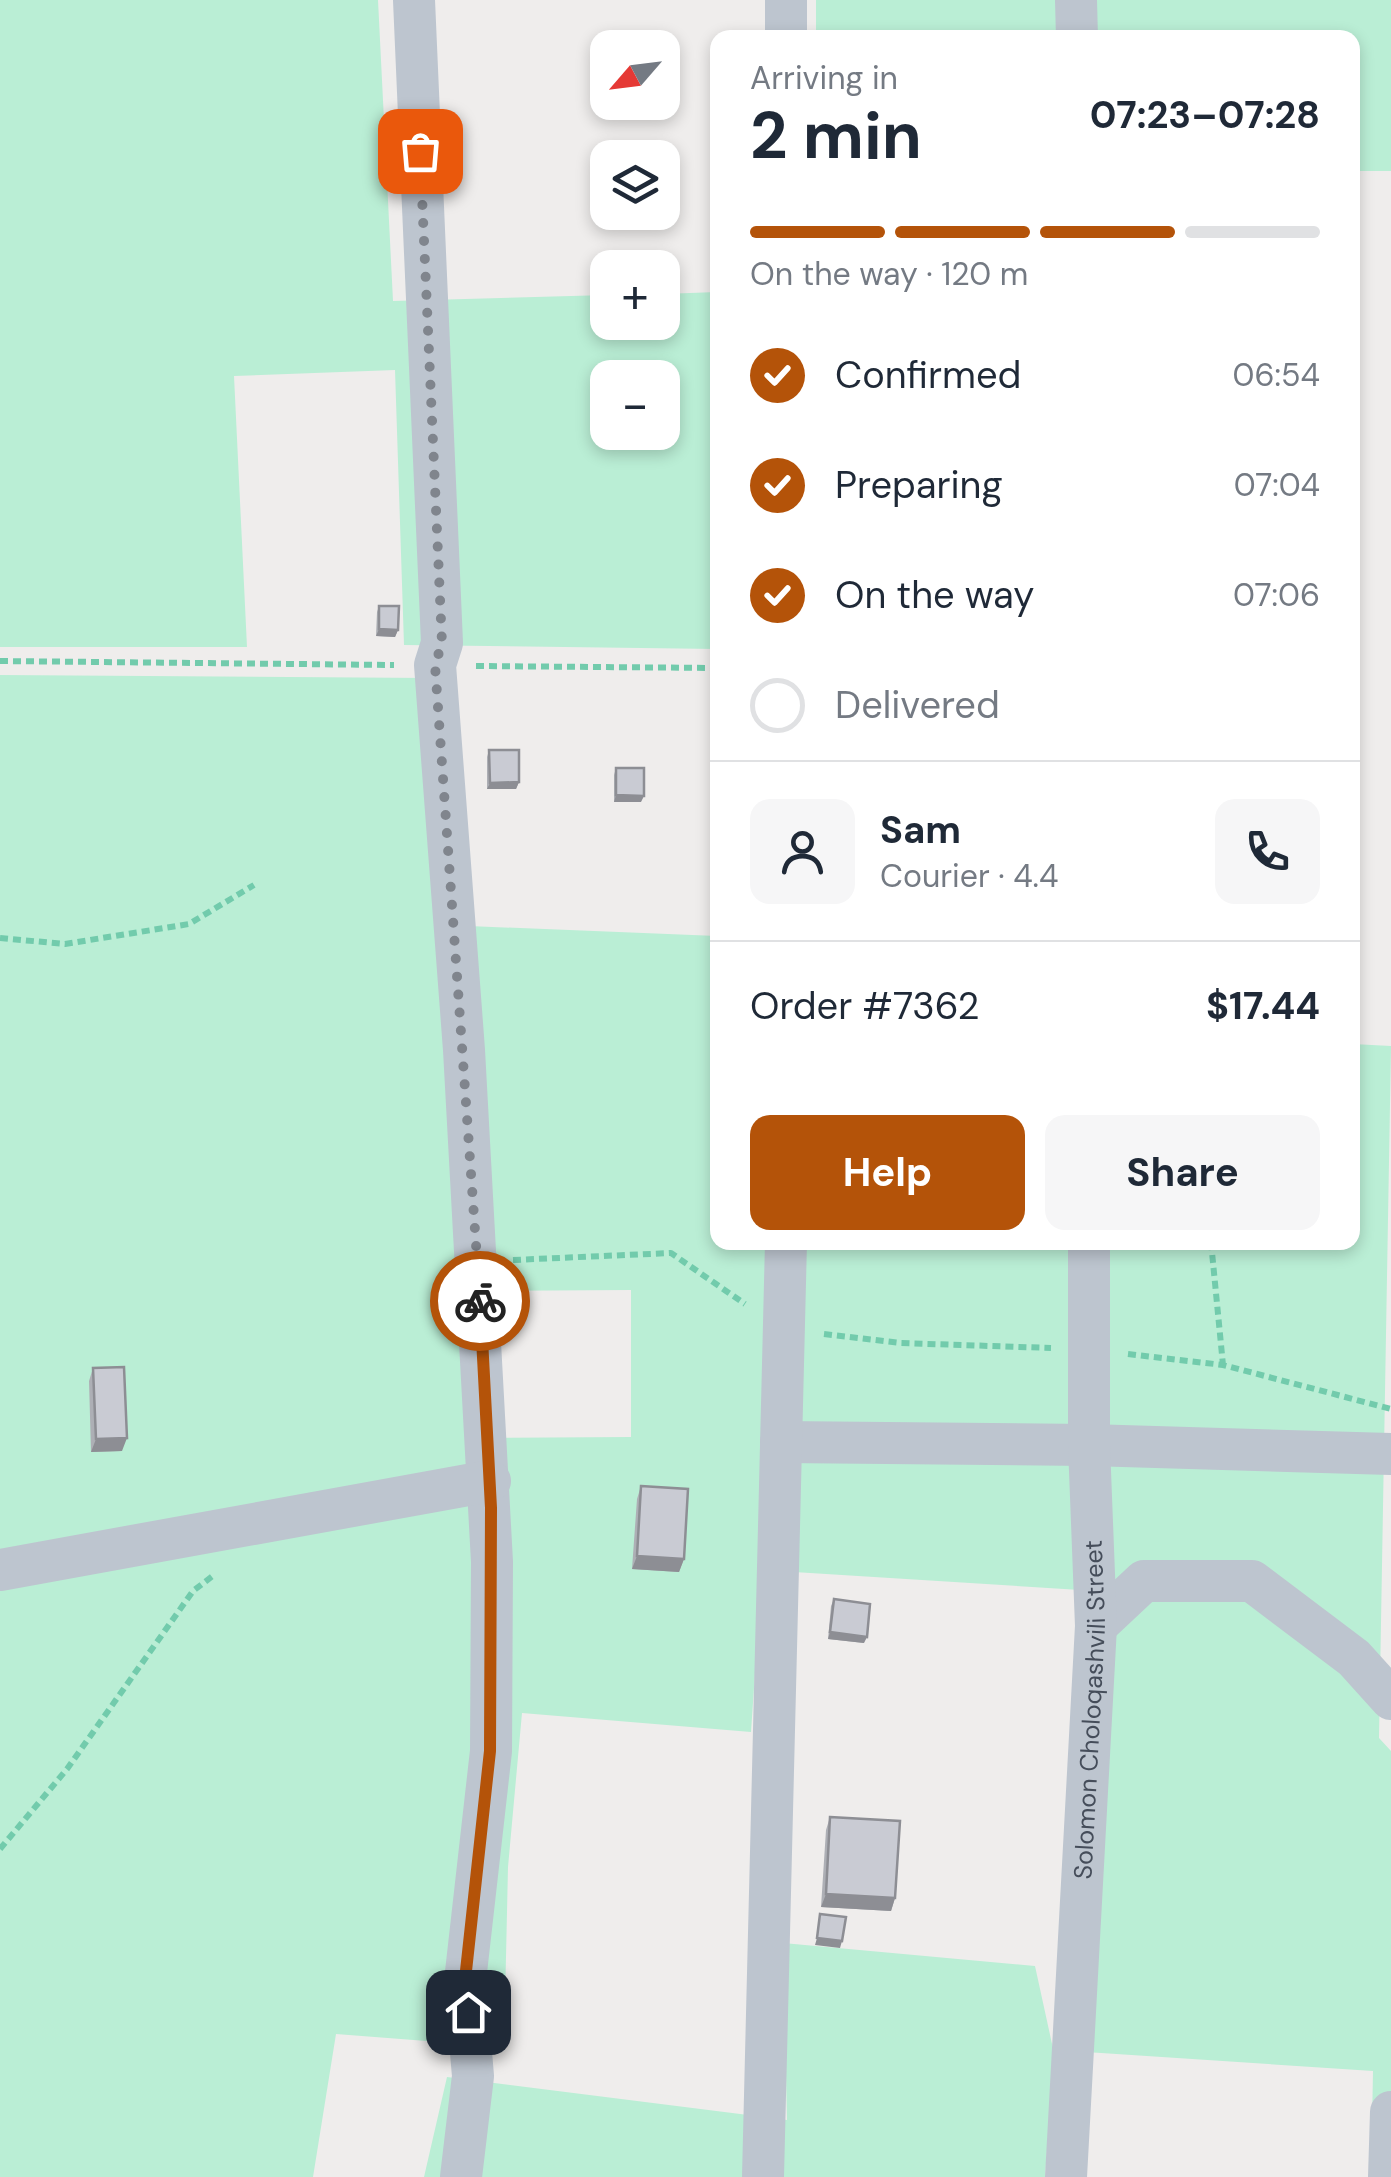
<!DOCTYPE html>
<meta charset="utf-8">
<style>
:root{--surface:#fff;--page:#f6f6f7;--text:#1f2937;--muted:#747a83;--line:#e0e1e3;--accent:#b45309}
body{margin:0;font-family:"DM Sans",sans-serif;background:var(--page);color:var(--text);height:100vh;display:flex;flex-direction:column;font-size:38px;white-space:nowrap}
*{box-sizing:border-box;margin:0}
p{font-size:32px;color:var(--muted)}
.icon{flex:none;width:55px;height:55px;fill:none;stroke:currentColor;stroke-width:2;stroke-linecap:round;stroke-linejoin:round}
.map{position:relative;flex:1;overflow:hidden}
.panel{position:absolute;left:710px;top:30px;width:650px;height:1220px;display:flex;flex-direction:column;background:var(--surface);border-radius:20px;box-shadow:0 5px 15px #0003}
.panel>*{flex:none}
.needle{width:65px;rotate:242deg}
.tools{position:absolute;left:590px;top:30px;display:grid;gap:20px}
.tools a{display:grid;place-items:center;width:90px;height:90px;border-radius:20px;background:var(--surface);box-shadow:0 5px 15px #0003;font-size:50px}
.pin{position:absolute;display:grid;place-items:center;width:85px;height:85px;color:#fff;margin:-42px;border-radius:20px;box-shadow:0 5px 15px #0006}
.courier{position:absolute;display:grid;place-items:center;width:100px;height:100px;margin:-50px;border:8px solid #b45309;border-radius:50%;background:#fff;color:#222;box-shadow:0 2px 12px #0007}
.headline em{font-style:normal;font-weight:700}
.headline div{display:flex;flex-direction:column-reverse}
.headline{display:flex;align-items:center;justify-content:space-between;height:170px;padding:0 40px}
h1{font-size:65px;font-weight:700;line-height:75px}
.bar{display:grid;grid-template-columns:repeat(4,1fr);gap:15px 10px;align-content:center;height:120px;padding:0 40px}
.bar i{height:12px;border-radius:8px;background:var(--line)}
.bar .current{background:var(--accent)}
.bar p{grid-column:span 4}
.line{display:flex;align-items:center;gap:25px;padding:0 40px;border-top:2px solid var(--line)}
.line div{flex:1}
.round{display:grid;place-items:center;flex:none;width:105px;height:105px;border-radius:20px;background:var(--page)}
ol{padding:0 40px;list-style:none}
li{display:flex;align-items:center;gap:30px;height:110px}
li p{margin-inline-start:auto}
li .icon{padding:10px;border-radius:50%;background:var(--accent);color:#fff;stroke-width:4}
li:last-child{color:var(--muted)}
li i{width:55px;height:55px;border:5px solid var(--line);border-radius:50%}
.cta{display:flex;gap:20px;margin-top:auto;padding:20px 40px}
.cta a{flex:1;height:115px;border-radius:20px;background:var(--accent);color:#fff;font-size:40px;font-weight:700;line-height:115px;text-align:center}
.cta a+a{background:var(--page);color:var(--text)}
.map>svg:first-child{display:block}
.green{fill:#baeed5;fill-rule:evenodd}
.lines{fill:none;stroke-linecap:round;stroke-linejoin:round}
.path{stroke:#72cbac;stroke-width:6;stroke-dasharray:8 5;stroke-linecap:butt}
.minor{stroke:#bdc5cf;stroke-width:42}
.wall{fill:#adafb5}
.shaded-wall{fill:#8d8e94}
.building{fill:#c9cbd3;stroke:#8d8e94;stroke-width:2.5}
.done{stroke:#80858d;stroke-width:10;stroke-dasharray:0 18}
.route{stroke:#b45309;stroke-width:12}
.labels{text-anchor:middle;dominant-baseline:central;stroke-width:9;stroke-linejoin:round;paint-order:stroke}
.street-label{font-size:25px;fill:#454d5a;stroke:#fff}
</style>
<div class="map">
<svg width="1391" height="2177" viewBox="0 0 1391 2177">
<rect width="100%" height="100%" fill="#efedec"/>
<path class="green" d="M0,0H378L393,301L607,295L608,322H662L663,294L717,292V649L404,645L395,370L234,376L247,647H0ZM608,378H662V432H608Z
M816,0H1391V171H1353L1352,38L816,37Z
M0,675L430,678L445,925L717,936L718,1242H1352L1353,1044L1391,1046L1379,1738L1391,1751V2177H1371L1373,2071L1086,2052L1112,1592L762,1570L751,1732L522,1713L508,1867L504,2047L336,2034L313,2177H0ZM631,1290V1437L467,1438L466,1291Z
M783,1943L1035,1966L1054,2053L1045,2177H424L447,2077L787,2120Z"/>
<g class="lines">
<path class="path" d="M0,661L394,665
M476,666L718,668
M0,938L65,944L189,924L254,885
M1211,1242L1223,1365
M513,1260L671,1253L745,1304
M824,1334L901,1343L1051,1348
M1128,1354L1223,1365L1391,1409
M0,1849L67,1769L193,1591L214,1575"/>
<g class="minor">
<path d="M414,0L442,643L435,665L464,1050L492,1562L491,1751L465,1981L473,2076L461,2177"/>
<path d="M786,0V38"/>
<path d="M1076,0L1077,38"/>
<path d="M781,1442L1089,1445L1391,1454"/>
<path d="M0,1570L490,1481"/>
<path d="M1096,1626L1144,1581H1252L1354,1658L1391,1699"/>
<path d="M763,2177L786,1242"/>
<path id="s1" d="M1066,2177L1096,1626L1089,1445V1242"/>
<path d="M1389,2177L1391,2112"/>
</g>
</g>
<path class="wall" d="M379,606L398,630L395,637L376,636L377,612Z
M489,750L519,782L516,789H487V757Z
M616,768L641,802H614V775Z
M93,1368L122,1451L91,1452L89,1381Z
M641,1486L684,1559L679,1572L632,1569L637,1499Z
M834,1599L864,1643L828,1639L831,1606Z
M830,1817L895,1898L891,1911L821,1907L826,1830Z"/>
<path class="shaded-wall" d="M379,629L398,630L395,637L376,636Z
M519,782L516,789H487L490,783Z
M616,795L644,796L641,802H614Z
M127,1438L122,1451L91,1452L96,1439Z
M637,1556L684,1559L679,1572L632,1569Z
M830,1632L867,1637L864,1643L828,1639Z
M826,1894L895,1898L891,1911L821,1907Z
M817,1938L842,1941L840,1948L815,1945Z"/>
<path class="building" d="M379,606H399L398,630L379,629Z
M489,750H519V782L490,783Z
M616,768H644V796L616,795Z
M124,1367L127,1438L96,1439L93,1368Z
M641,1486L688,1489L684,1559L637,1556Z
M834,1599L870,1604L867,1637L830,1632Z
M830,1817L900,1821L895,1898L826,1894Z
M820,1914L846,1917L842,1941L817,1938Z"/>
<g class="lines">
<path class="done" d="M420,151L442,643L435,665L480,1301"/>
<path class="route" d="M468,2012L465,1980L490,1751L491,1508L480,1301"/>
</g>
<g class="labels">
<g class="street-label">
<text stroke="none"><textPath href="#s1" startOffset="468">Solomon Choloqashvili Street</textPath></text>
</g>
</g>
</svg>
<div class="tools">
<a><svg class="needle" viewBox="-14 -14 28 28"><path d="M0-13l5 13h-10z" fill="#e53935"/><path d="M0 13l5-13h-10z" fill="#747a83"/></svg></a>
<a><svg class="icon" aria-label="layers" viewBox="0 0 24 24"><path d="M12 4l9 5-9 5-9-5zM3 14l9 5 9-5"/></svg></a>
<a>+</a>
<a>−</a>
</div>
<div class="pin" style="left:420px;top:151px;background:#ea580c"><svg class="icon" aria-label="bag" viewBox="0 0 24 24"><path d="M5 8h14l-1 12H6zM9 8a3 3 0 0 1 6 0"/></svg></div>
<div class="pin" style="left:468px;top:2012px;background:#1f2937"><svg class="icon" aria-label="home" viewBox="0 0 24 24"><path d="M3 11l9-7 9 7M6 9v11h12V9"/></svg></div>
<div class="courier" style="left:480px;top:1301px"><svg class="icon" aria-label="bike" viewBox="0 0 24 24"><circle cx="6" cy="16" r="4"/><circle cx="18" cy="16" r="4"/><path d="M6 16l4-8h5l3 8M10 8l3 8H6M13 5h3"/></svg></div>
<section class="panel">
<div class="headline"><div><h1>2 min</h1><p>Arriving in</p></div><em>07:23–07:28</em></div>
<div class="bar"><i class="current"></i><i class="current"></i><i class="current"></i><i></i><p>On the way · 120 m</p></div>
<ol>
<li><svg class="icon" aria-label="check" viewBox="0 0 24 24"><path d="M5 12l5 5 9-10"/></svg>Confirmed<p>06:54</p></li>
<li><svg class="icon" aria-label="check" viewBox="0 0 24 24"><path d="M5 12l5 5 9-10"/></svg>Preparing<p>07:04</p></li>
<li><svg class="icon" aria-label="check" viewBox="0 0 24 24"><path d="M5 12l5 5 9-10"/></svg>On the way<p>07:06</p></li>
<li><i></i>Delivered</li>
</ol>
<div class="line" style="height:180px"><a class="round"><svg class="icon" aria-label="person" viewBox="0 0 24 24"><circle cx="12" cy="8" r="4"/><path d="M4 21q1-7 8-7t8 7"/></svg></a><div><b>Sam</b><p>Courier · 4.4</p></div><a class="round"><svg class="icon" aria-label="phone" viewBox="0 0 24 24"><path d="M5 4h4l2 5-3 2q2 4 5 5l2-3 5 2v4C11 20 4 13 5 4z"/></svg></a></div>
<div class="line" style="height:130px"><div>Order #7362</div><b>$17.44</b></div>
<div class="cta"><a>Help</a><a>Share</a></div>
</section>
</div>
